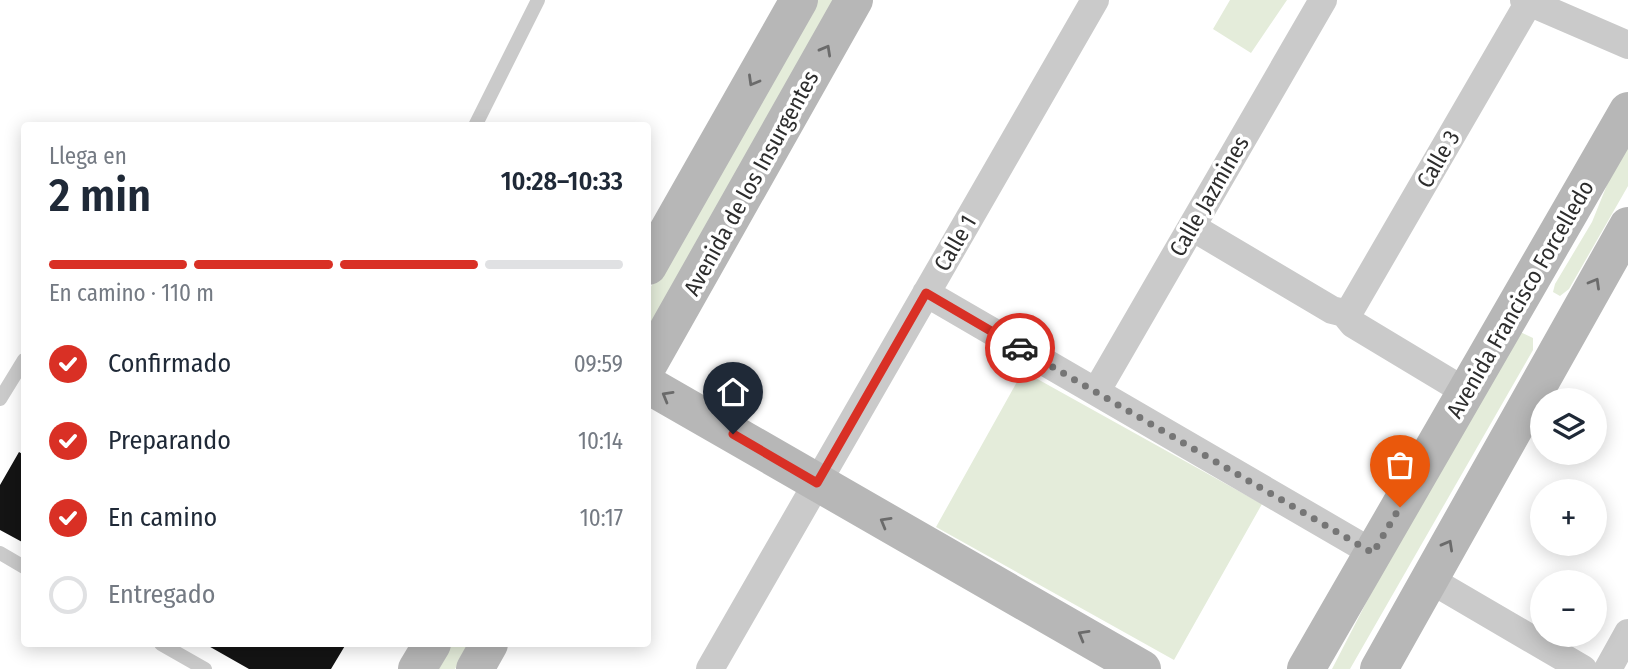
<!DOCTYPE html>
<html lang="es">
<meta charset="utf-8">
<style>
:root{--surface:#fff;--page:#f2f2f3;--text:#1f2937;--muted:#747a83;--line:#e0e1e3;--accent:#d93025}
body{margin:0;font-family:"Fira Sans Condensed",sans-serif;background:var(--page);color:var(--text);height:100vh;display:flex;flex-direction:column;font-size:26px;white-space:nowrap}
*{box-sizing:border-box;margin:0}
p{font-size:23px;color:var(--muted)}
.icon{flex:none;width:38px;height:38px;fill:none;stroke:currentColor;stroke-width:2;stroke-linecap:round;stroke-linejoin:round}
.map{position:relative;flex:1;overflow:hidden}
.panel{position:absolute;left:21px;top:122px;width:630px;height:525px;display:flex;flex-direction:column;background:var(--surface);border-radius:7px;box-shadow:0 4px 18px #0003}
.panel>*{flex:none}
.fabs{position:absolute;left:1530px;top:388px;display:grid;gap:14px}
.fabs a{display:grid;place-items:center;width:77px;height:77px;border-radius:50%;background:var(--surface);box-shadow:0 4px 18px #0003;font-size:35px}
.pin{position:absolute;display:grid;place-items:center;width:60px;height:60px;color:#fff;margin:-72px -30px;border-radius:50% 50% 50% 0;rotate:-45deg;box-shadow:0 0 7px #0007}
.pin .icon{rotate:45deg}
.courier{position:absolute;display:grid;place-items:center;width:70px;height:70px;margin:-35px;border:5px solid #d93025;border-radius:50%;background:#fff;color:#222;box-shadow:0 2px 9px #0007}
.summary em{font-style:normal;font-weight:600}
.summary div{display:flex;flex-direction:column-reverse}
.summary{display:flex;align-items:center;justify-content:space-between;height:119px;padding:0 28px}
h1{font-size:46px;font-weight:600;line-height:52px}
.bar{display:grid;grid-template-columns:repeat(4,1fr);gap:10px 7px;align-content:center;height:84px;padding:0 28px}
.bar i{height:9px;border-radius:5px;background:var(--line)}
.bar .active{background:var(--accent)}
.bar p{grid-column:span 4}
ol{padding:0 28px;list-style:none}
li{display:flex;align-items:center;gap:21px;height:77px}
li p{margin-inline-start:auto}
li .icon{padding:7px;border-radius:50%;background:var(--accent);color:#fff;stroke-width:4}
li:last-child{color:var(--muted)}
li i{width:38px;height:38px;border:4px solid var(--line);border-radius:50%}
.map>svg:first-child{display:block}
.green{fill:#e4ecda}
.building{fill:#141414}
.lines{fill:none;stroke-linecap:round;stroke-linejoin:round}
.lane{stroke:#cacaca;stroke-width:14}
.street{stroke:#cacaca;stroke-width:28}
.secondary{stroke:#b7b7b7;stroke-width:38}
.oneway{stroke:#6b6b6b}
.done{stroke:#767676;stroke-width:7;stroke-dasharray:0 12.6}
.route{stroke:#d93025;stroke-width:9}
.labels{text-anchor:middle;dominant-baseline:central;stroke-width:7;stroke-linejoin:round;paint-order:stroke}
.street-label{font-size:23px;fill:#2d2d2d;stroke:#fff}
</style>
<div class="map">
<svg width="1628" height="669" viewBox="0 0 1628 669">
<rect width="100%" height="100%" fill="#fff"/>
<path class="green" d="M814,0H838L648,333V292Z
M1230,0H1287L1251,53L1213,29Z
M1628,133V186L1569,289L1560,296L1553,292L1555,284L1592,222Z
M1512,328L1533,338V350L1350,669H1332L1503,337Z
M1023,371L1262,504L1174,660L936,527Z
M447,644H469L455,669H433Z"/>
<path class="building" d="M19,452L24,455V543L0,530V485Z
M205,644H346L331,669H249Z"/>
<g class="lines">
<path class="lane" d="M475,126L538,0
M0,399L24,360
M0,553L24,567
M161,644L205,669"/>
<path class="street" d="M1524,0L1628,45
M1192,227L1332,310L1344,313
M926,293L1373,553
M1344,313L1352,307L1529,2
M1344,313L1353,324L1466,392
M1096,392L1323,0
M1429,579L1583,669
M710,669L1095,0
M1608,669L1628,633"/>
<path class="secondary" d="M648,266L799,0
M648,365L854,0
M648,385L1142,669
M417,669L432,644
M475,669L489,644
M1306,669L1628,111
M1379,669L1628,226"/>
</g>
<defs><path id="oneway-chevron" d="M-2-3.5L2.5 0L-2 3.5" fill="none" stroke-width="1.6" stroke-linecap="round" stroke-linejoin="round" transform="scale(1.75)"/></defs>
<g class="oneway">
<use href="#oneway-chevron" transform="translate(826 50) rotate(-61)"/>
<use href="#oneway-chevron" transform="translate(753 81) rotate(120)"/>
<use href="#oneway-chevron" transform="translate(1595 283) rotate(-60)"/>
<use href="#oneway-chevron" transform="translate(667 396) rotate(-150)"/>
<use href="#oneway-chevron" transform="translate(885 522) rotate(-150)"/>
<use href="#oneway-chevron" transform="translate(1448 545) rotate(-61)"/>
<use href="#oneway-chevron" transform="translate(1083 635) rotate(-150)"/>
</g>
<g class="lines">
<path class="done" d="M1020,348L1373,553L1400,507"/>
<path class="route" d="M733,434L817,483L926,293L1020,348"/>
</g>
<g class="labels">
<g class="street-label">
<text transform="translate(1438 159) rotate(-60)">Calle 3</text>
<text transform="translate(751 183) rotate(-61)">Avenida de los Insurgentes</text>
<text transform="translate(1209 196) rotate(-60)">Calle Jazmines</text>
<text transform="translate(955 243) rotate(-60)">Calle 1</text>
<text transform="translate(1520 299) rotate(-60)">Avenida Francisco Forcelledo</text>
</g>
</g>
</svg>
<div class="fabs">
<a><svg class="icon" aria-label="layers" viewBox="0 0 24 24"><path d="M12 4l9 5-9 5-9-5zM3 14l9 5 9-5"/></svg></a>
<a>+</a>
<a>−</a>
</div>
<div class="pin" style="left:1400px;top:507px;background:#ea580c"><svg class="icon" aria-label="bag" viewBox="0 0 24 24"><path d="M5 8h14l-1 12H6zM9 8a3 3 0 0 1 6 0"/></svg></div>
<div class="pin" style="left:733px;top:434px;background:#1f2937"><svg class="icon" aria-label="home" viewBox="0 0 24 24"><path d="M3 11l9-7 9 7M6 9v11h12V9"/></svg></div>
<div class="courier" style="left:1020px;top:348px"><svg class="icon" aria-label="car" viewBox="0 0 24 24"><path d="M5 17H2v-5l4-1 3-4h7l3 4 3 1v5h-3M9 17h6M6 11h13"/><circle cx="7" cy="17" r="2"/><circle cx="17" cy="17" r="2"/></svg></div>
<section class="panel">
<div class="summary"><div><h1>2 min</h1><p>Llega en</p></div><em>10:28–10:33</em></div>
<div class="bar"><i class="active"></i><i class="active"></i><i class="active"></i><i></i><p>En camino · 110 m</p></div>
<ol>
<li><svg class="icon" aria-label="check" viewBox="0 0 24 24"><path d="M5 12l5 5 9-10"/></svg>Confirmado<p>09:59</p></li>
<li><svg class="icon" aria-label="check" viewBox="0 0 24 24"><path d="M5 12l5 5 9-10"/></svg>Preparando<p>10:14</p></li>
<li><svg class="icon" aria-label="check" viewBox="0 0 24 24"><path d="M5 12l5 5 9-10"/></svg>En camino<p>10:17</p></li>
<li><i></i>Entregado</li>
</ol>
</section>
</div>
